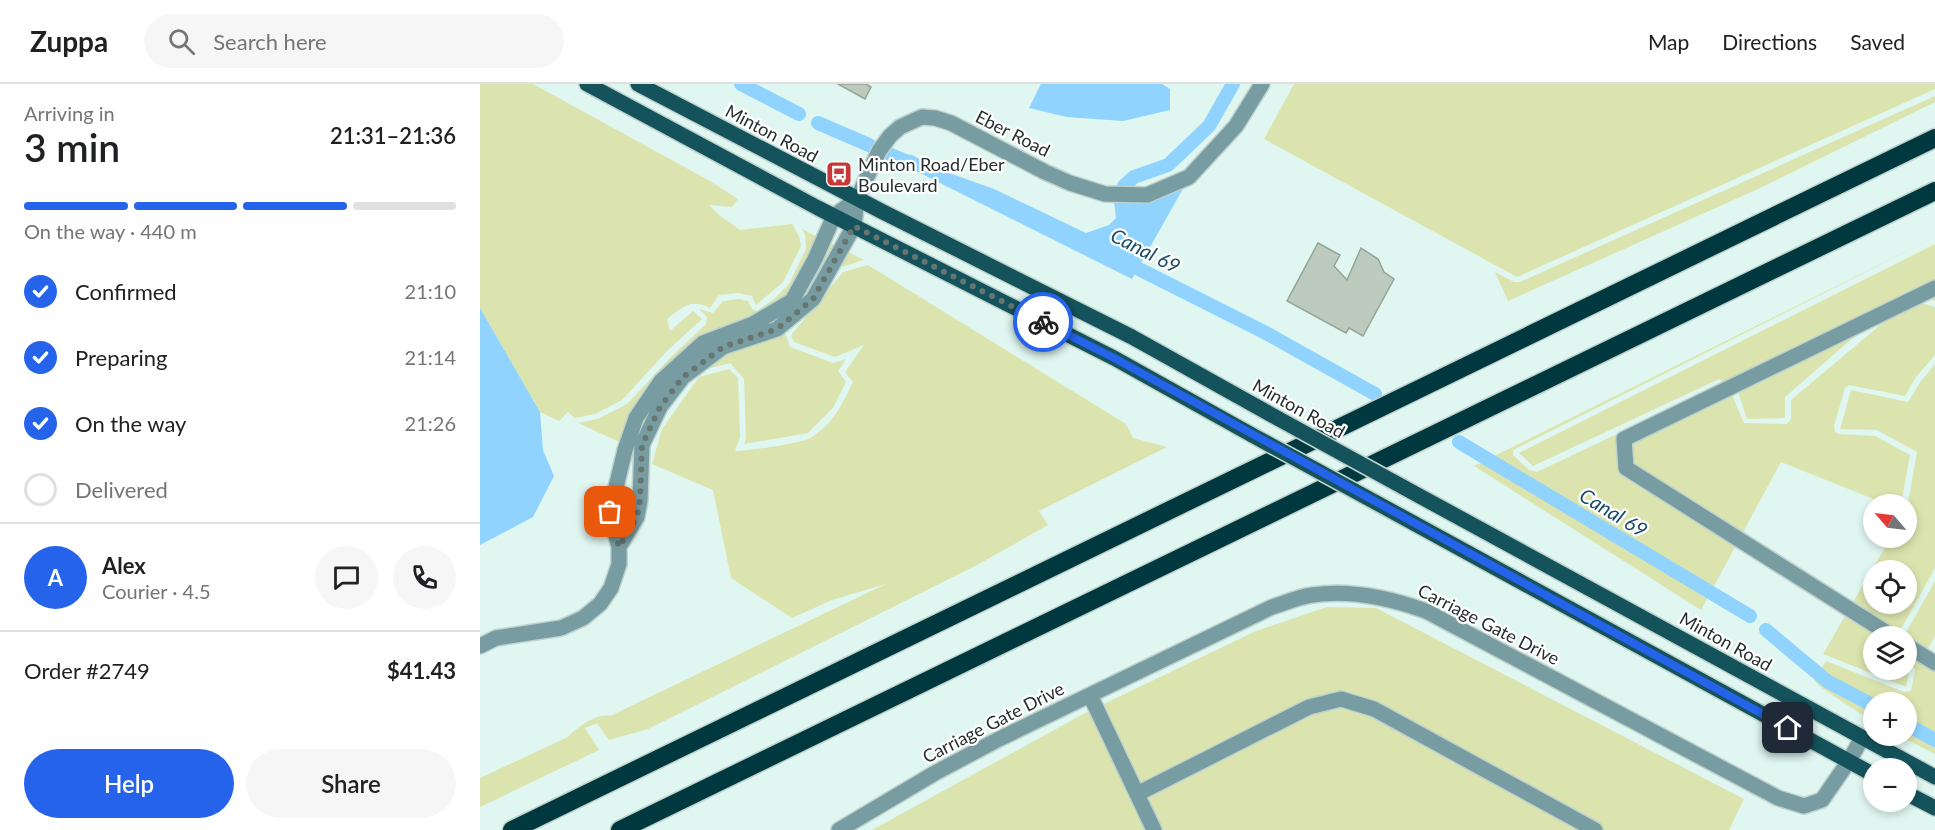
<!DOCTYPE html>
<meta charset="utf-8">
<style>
:root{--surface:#fff;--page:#f6f6f6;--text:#202124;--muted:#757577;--line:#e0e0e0;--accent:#2563eb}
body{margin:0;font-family:Lato,sans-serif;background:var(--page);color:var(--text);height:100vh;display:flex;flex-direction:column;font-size:22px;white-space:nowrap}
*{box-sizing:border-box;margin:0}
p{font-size:20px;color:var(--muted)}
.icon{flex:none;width:33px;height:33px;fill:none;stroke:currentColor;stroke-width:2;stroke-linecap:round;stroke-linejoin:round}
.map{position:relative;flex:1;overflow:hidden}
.panel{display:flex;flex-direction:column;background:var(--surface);width:480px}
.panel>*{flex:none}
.needle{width:39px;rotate:298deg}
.tools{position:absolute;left:1383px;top:410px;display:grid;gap:12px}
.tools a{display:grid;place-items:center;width:54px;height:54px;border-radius:50%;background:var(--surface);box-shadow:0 3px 9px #0003;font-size:30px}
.pin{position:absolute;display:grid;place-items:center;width:51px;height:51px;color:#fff;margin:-26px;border-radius:12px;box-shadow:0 3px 9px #0006}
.courier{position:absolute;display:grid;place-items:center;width:60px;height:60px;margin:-30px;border:4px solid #2563eb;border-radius:50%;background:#fff;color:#222;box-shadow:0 2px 8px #0007}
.overview em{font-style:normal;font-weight:600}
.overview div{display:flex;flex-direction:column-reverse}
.overview{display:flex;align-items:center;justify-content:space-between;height:102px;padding:0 24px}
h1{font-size:39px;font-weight:600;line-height:45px}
.bar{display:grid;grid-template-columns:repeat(4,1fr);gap:9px 6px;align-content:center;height:72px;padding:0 24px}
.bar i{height:8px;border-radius:4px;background:var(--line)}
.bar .selected{background:var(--accent)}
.bar p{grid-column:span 4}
.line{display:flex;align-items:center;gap:15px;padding:0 24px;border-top:2px solid var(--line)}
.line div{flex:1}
.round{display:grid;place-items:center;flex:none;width:63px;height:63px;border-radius:32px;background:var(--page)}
ol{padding:0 24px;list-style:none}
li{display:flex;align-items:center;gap:18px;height:66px}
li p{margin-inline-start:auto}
li .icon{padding:6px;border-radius:50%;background:var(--accent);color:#fff;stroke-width:4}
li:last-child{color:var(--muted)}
li i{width:33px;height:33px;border:3px solid var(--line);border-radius:50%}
.button{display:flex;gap:12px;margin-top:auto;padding:12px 24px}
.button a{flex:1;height:69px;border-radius:36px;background:var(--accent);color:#fff;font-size:24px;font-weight:600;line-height:69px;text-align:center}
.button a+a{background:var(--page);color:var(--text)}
header{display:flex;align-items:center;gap:36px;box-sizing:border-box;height:84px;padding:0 30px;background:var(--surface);border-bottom:2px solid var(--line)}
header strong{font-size:28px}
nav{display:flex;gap:33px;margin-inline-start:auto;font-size:21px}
.search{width:420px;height:54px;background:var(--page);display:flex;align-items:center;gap:15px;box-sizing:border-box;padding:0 21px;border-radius:33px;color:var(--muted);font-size:22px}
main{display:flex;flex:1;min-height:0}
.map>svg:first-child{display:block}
.green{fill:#dbe4ae;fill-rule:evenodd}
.water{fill:#8fd3fe}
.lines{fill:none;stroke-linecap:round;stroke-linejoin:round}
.canal{stroke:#8fd3fe;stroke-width:14}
.building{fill:#bccbbd;stroke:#96a496;stroke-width:1.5}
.minor-casing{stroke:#bfd2cd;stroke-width:18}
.major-casing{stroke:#bfd2cd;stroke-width:18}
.highway-casing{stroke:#bfd2cd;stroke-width:21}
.minor{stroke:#779ca1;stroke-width:15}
.major{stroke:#14535b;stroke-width:15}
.highway{stroke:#00383f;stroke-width:18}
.major-bridge-casing{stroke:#bfd2cd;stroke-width:18;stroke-linecap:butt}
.major-bridge{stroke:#14535b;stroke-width:15}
.done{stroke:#677571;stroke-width:6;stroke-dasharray:0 10.8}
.route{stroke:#2563eb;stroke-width:8}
.labels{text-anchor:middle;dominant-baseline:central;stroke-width:4.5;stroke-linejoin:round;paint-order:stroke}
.street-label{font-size:18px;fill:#262f2d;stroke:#fff}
.poi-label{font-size:18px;fill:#262f2d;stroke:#fff;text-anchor:start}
.water-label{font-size:20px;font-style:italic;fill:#184c69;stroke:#fff}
</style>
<header>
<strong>Zuppa</strong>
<div class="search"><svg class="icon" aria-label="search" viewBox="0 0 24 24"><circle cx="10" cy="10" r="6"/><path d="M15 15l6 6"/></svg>Search here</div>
<nav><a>Map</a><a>Directions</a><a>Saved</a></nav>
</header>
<main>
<section class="panel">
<div class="overview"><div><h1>3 min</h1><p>Arriving in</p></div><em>21:31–21:36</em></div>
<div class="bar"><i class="selected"></i><i class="selected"></i><i class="selected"></i><i></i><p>On the way · 440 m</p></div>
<ol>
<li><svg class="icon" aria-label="check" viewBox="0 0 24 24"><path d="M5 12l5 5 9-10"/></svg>Confirmed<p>21:10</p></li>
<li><svg class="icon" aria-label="check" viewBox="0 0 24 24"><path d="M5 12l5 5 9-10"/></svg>Preparing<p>21:14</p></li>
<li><svg class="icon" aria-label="check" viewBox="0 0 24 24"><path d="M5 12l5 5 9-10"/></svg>On the way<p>21:26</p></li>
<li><i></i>Delivered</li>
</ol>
<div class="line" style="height:108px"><b class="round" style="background:var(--accent);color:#fff">A</b><div><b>Alex</b><p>Courier · 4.5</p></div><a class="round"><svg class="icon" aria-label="chat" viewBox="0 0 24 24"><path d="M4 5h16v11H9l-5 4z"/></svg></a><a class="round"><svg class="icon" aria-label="phone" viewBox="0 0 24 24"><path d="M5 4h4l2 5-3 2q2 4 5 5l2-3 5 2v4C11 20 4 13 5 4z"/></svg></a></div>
<div class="line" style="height:78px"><div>Order #2749</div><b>$41.43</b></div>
<div class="button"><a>Help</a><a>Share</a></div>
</section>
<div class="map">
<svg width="1455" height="746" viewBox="0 0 1455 746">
<rect width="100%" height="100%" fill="#e0f6f0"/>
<path class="green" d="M0,0H53L230,97L258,115L252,123L229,121L239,131L260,146L312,140L319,152L321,162L303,198L276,221L272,212L259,209L239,211L230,224C211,214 202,223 187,235L190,247L213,227L222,235L187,267L142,316L115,330L95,334L88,328L79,337L60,328L0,224Z
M814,0H1455V5L1037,193L784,55Z
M1455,12V18L1278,105L1028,217L1015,188L1034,198H1040Z
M322,145L384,176L358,184L305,248L310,263L353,279L366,275L358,287L366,298L353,324L328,349L264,360L266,354L264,295L250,279L215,288L176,342L168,371L98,339L118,335L147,320L192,272L226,240L227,233L219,225L233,229L243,217L259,215L268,217L272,225L277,227L294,215L309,200L326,165L325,151Z
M1455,153L1033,366V371L1049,386L1057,388L1238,302L1252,311L1264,339L1307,340L1311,335V316L1430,216L1455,223V271L1436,293L1425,312L1369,301L1365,304L1354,342L1355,348L1359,350L1395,352L1430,371L1421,420H1406L1301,378L1221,526L994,382Z
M1455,160V217L1428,210L1367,259L1305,313V334L1267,335L1258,308L1239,295L1053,382L1039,369Z
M388,181L646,340L653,354L687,363L559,427L568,441L497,481L168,645L129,656L117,639L105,644L119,666L0,723V694L88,653C97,643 117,629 130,632L406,500L352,516L312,534L251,494L233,406L172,380L182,345L219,293L249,285L258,294L260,353L255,367C270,366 322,360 332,353C353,340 363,319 373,298L365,288L384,261L355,273L314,258L311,251L363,188Z
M1455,280V484L1417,552H1394V585H1426L1427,583L1429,587L1426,603L1343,570L1411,453H1426L1427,425L1437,368L1397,346L1360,345L1371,306L1428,318L1441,297ZM1394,486H1426V519H1394Z
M1455,497V552L1446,568L1455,579V670L1418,651H1426V618H1394L1393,638L1339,602L1334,595L1346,577L1424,608L1431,607L1435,585L1427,574L1426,552H1424Z
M847,523L896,524L1264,715L1249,746H392L605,629L776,547Z"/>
<path class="water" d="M561,0H682L690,5V26L643,37L587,33L549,24Z
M421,70L432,71L458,85L514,105L606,149L629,141L636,134L634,118L704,103L652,195L416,77Z
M0,224L60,328L63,366L74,392L53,433L0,461Z"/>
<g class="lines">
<path class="canal" d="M261,0L319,30
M338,39L389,61
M411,71L434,81
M644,102L654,93L688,81L729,42L753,0
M643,177L786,249L895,310
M979,358L1270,532
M1286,546L1347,597L1394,622
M1426,640L1455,656"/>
</g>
<path class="building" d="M358,0H386L391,3L385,15Z
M838,159L860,171L854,182L867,196L881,164L898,175L904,188L914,195L883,252L869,244L866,249L807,217Z"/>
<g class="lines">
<defs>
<path id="minor" d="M139,463L157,433L160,416L162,361L180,323L203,293L243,263L297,245L333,215L374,142L377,115L399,67L410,52L420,43L442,33L455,34L471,39L565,88L590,99L625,110L667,111L709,93L756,42L782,0
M1412,552L1146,384L1144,355L1455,204
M1426,561L1455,579
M0,562L16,554L81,544L103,534L120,520L131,504L139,480V463L130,428L145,366L156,334L181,297L223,259L273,240L312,217L335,175L354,132L377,115
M610,611L674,746
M657,710L829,623L861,615L894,625L1115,746
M359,746L455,689L519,655L792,523C805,519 818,513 832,511C871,505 910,514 946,527L1298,714L1324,722L1342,716L1369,677L1382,654"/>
<path id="major" d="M107,0L338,124L634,274L772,351
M158,0L401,127L652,253L799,335
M923,403L1455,693
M895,418L1394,691
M1426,709L1455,724"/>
<path id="highway" d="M32,746L1455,54
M140,746L1455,107"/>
</defs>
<use href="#minor" class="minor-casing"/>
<use href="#major" class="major-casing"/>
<use href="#highway" class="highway-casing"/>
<use href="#minor" class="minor"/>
<use href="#major" class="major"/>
<use href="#highway" class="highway"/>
<defs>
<path id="major-bridge" d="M799,335L923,403
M772,351L895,418"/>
</defs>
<use href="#major-bridge" class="major-bridge-casing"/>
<use href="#major-bridge" class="major-bridge"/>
</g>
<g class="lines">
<path class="done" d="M130,428L139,463L157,433L160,417L162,361L180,323L203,293L243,263L297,245L333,215L374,142L563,238"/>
<path class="route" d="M563,238L634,274L1308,644"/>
</g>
<defs>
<symbol id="bus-square" viewBox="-11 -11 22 22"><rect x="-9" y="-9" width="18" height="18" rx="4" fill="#c63838" stroke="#fff"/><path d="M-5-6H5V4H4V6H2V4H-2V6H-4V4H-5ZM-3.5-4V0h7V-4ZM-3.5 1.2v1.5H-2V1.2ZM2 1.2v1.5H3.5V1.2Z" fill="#fff"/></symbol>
</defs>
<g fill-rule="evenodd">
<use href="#bus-square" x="344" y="75" width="30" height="30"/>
</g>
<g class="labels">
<g class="street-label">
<text transform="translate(292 49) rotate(28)">Minton Road</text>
<text transform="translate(533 49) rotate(27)">Eber Road</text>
<text transform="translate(819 324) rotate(29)">Minton Road</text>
<text transform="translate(1009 540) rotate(27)">Carriage Gate Drive</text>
<text transform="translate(1246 557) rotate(29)">Minton Road</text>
<text transform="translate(513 638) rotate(-27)">Carriage Gate Drive</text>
</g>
<g class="poi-label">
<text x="378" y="80">Minton Road/Eber<tspan x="378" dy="21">Boulevard</tspan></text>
</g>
<g class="water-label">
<text transform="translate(666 166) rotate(27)">Canal 69</text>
<text transform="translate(1134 428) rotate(31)">Canal 69</text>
</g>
</g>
</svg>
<div class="tools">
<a><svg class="needle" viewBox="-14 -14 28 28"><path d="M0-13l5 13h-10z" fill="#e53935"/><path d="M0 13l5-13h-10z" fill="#757577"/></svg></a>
<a><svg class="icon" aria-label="locate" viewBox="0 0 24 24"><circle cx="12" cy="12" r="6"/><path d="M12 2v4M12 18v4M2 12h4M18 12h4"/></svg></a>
<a><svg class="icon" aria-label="layers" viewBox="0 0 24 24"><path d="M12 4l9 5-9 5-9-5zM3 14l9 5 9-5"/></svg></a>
<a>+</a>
<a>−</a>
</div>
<div class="pin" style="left:130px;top:428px;background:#ea580c"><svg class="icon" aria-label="bag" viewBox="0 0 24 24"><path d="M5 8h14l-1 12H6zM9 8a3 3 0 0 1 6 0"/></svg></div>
<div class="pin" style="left:1308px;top:644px;background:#1f2937"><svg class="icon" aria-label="home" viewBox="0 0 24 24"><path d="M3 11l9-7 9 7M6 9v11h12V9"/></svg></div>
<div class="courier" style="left:563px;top:238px"><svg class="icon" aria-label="bike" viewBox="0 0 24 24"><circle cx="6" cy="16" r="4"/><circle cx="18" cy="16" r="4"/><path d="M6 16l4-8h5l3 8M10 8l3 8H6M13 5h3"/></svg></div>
</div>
</main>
